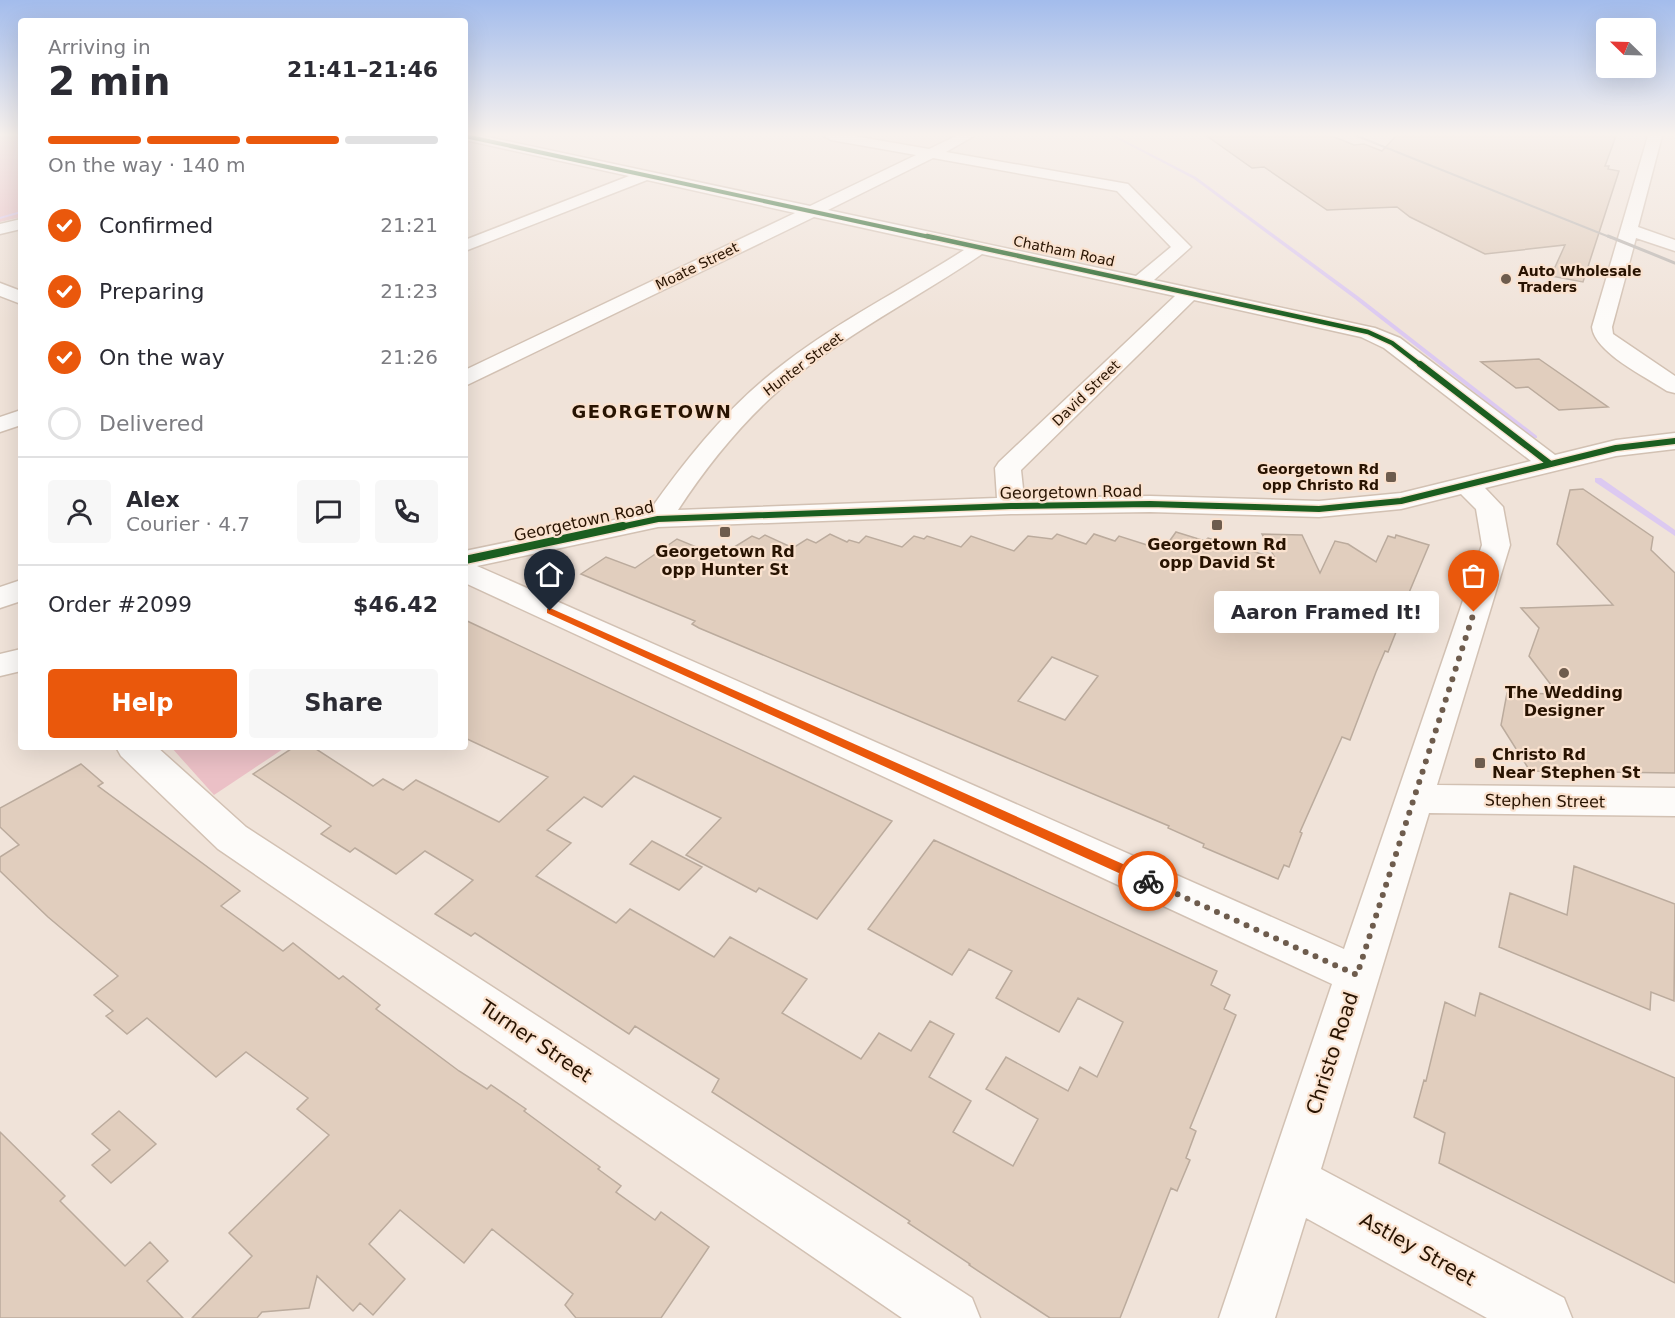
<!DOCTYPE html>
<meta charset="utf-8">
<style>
:root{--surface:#fff;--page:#f7f7f7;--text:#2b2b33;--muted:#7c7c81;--line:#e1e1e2;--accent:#ea580c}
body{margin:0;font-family:"DejaVu Sans",sans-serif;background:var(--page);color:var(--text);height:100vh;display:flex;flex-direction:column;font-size:22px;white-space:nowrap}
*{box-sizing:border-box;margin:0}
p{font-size:20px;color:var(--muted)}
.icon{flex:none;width:33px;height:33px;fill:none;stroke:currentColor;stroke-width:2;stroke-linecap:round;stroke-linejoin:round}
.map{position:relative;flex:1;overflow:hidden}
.panel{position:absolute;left:18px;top:18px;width:450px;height:732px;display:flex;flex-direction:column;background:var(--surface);border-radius:6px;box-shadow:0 6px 24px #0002}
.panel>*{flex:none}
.needle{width:39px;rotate:293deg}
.buttons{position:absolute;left:1596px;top:18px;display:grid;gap:12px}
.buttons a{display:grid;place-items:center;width:60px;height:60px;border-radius:6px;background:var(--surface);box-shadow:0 6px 24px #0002;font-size:30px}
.pin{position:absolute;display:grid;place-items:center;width:51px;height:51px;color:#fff;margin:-62px -26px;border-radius:50% 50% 50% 0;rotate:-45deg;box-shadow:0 0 6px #0007}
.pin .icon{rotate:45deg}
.courier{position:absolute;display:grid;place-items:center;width:60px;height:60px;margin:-30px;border:4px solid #ea580c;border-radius:50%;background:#fff;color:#222;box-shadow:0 2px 8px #0007}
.bubble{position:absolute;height:42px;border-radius:6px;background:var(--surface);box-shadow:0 6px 24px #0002;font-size:20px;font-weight:700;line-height:42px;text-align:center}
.summary em{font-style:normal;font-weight:700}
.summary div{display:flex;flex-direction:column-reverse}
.summary{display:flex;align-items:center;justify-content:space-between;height:102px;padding:0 30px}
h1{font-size:39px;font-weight:700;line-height:45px}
.bar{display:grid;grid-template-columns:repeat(4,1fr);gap:9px 6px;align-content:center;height:72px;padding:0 30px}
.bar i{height:8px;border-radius:4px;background:var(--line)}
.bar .on{background:var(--accent)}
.bar p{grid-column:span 4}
.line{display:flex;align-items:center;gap:15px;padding:0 30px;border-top:2px solid var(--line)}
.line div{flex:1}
.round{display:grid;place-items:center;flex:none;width:63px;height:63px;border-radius:6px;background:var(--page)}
ol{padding:0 30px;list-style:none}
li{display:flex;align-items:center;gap:18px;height:66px}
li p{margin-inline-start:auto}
li .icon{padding:6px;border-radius:50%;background:var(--accent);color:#fff;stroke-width:4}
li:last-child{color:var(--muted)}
li i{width:33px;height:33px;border:3px solid var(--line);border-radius:50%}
.primary-button{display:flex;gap:12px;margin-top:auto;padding:12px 30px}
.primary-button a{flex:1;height:69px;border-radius:6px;background:var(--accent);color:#fff;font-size:24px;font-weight:700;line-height:69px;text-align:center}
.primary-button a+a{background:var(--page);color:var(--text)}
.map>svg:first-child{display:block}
.green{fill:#ebc0c6}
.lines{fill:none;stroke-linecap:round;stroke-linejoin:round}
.stream{fill:#dcc9f1;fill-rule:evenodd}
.building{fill:#e1cebe;stroke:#bbab9d;stroke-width:1.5;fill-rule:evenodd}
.minor-casing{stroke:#d2c1b3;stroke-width:3}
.minor{fill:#fdfbf9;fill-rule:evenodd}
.rail-far1{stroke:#b8b3af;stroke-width:2}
.rail{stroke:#b8b3af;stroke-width:3}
.cycleway-far3-casing{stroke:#fae2cf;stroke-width:5}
.cycleway-far2-casing{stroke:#fae2cf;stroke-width:7}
.cycleway-far1-casing{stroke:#fae2cf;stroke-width:9}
.cycleway-casing{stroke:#fae2cf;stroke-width:11}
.cycleway-far3{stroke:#1b5e20;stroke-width:4}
.cycleway-far2{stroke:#1b5e20;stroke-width:4.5}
.cycleway-far1{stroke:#1b5e20;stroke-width:6}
.cycleway{stroke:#1b5e20;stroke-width:8}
.route{fill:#ea580c}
.done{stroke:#6e5c4d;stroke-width:6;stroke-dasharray:0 10.8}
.poi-dot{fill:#6e5c4d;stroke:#fae2cf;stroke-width:2}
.labels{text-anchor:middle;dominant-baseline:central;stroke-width:4.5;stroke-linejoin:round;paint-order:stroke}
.far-street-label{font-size:14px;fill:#281301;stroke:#fae2cf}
.far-poi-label{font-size:14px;font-weight:bold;fill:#281301;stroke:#fae2cf;text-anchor:start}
.street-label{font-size:16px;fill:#281301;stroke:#fae2cf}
.poi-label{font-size:16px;font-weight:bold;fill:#281301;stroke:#fae2cf}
.far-district-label{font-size:18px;font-weight:bold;letter-spacing:1.5px;fill:#281301;stroke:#fae2cf}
.near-street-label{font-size:20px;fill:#281301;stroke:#fae2cf}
</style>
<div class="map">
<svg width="1675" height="1318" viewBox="0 0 1675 1318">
<rect width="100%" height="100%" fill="#f0e3d9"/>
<path class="green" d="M0,136H21V217L0,222Z
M171,747H286L214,795Z"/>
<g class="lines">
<path class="stream" d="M1112,136H1116L1196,177L1359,297L1537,436V438H1533L1355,299L1194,179Z
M21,211V213L0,219V217Z
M1595,478H1601L1675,530V536L1595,482Z"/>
</g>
<path class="building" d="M1207,136H1332L1354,145L1364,144L1382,151L1396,136H1616L1605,166H1609L1608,169L1619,171L1583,282L1551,276L1565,245L1485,254L1410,217L1397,207L1327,210L1264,167L1252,168Z
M1539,359L1608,407L1559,410L1528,387L1516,388L1481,362Z
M1583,489L1653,537L1651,550L1675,573V773L1530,771L1501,725L1507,693L1558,694L1529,656L1539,628L1521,608L1613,605L1557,544L1570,490Z
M1176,532L1205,541L1208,538L1275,558L1262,534L1302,535L1320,573L1335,541L1348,544L1376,562L1388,536L1395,538L1396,535L1429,545L1403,607H1406L1388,652L1385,651L1376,672L1350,740L1342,737L1300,832L1302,833L1289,867L1284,865L1278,879L1203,847L1204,844L1168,828L1169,826L699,628L692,624L695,621L581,574L606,557L635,568L677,539L713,554L721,548L728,551L752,536L759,539L765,535L793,548L807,539L816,543L830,534L847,542L849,540L859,543L866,536L902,547L914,536L924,539L927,536L961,547L971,536L1014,551L1028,536L1052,539L1057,534L1086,544L1094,534L1115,541L1119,536L1163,550ZM1052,657L1098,676L1065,720L1018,701Z
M465,620L892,821L817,919L759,888L756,892L686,855L721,818L634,776L602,807L584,797L547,830L571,843L536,876L616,923L630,909L714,957L730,937L807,979L782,1013L861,1059L879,1033L911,1051L930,1021L954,1034L929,1077L971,1101L953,1132L1013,1166L1038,1119L986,1089L1006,1057L1068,1091L1080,1067L1097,1077L1123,1022L1078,998L1059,1032L996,998L1012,971L969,949L952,975L868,929L934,840L1217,971L1211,985L1230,995L1224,1009L1236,1015L1190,1128L1196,1131L1186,1158L1190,1160L1177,1191L1171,1188L1120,1318H1050L969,1265L970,1264L908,1223L910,1221L712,1092L719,1079L635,1026L629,1034L475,933L471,936L435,914L473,880L425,851L396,874L355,848L350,852L321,834L331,826L253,774L294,747H313L373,786L383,779L403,790L416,780L499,822L548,777L465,738Z
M81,764L103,783L98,786L240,891L221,906L283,951L293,943L339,979L343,976L380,1005L376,1009L459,1071L487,1089L491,1085L526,1109L524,1111L600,1167L598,1169L621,1186L616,1192L655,1220L661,1212L709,1247L661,1318H576L565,1305L573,1294L492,1229L464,1263L400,1210L369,1244L405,1279L373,1315L360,1303L353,1311L317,1276L309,1308L262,1312L257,1318H192L252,1256L229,1233L329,1135L297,1109L308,1098L246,1052L216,1077L147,1018L127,1034L106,1016L113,1011L94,995L118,976L48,917L0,871V857L19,845L0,827V808Z
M652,841L702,867L679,890L630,864Z
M1574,866L1675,904L1674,1001L1651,992L1650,1010L1499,947L1510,893L1567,915Z
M1480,993L1675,1078V1283L1439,1163L1445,1133L1414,1117L1424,1080L1426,1081L1445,1002L1475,1016Z
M119,1111L156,1144L111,1183L92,1165L110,1150L92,1134Z
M0,1132L65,1196L60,1201L125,1266L150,1242L168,1261L147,1281L183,1318H0Z"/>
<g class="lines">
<defs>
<path id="minor" d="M465,136H483L810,206L916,155L831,140L824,136H854L929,149L956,136H974L946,152L1128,184L1191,247L1154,280L1375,328L1400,338L1555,455L1616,440L1675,433V449L1616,456L1485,488L1503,507L1510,545L1437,785L1675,788V816L1429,813L1321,1169L1564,1298L1572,1318H1487L1306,1218L1275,1318H1219L1332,984L465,583V551L648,513C688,456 731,403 786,362C842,319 905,288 964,250L814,217L465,386V370L795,213L647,180L465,251V240L629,176L465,140ZM933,158L1117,191L1171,247L1136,276L828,210ZM982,254L1175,296L999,462L995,468L997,498L678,510C712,458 753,409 802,371C859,327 923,294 982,254ZM1194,300L1361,337L1384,348L1531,461L1401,493L1319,501L1150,496L1024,498L1021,470ZM1461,494L1476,509L1482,545L1344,949L477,566L658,527L1011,514L1150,512L1319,517L1401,509Z
M1648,136H1662L1638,227L1675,240V251L1636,238L1612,327L1613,334L1675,376V393L1667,391C1646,377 1594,352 1592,327Z
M21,219V229L0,234V224Z
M0,283L21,291V304L0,296Z
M21,410V425L0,432V417Z
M21,580V601L0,608V587Z
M21,649V671L0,676V654Z
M116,747H157L246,827L972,1298L980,1318H902L218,849L121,756Z"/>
</defs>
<use href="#minor" class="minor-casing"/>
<use href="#minor" class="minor"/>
<path class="rail-far1" d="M1357,136L1612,238"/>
<path class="rail" d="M1608,236L1675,263"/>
<defs>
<path id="cycleway-far3" d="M465,136L934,238"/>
<path id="cycleway-far2" d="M927,236L1368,332L1392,343L1422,366"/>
<path id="cycleway-far1" d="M1420,364L1549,463
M616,528L658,519L1011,506L1150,504L1319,509L1401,501L1616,448L1675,441"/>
<path id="cycleway" d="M465,560L623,526"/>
</defs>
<use href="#cycleway-far3" class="cycleway-far3-casing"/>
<use href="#cycleway-far2" class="cycleway-far2-casing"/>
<use href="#cycleway-far1" class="cycleway-far1-casing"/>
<use href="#cycleway" class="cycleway-casing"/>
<use href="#cycleway-far3" class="cycleway-far3"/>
<use href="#cycleway-far2" class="cycleway-far2"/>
<use href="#cycleway-far1" class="cycleway-far1"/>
<use href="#cycleway" class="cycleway"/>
</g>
<linearGradient id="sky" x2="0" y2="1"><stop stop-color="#a3bcec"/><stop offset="0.42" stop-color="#f8f2ee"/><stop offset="1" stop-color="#f8f2ee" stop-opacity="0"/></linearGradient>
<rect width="1675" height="320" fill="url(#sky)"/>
<path class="route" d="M550,608L1152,877L1154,881L1148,886L1143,884L547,613V609Z"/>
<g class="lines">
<path class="done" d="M1148,881L1357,975L1474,612"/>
</g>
<g class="poi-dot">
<circle cx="1506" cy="279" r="6"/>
<rect x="1385" y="471" width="12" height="12" rx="3"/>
<rect x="1211" y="519" width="12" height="12" rx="3"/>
<rect x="719" y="526" width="12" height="12" rx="3"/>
<circle cx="1564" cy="673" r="6"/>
<rect x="1474" y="757" width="12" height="12" rx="3"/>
</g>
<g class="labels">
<g class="far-street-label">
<text transform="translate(1064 251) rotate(12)">Chatham Road</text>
<text transform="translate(697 266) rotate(-26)">Moate Street</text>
<text transform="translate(803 364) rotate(-37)">Hunter Street</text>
<text transform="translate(1086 393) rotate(-44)">David Street</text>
</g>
<g class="far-poi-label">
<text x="1518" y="271">Auto Wholesale<tspan x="1518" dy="16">Traders</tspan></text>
<text x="1379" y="469" text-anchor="end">Georgetown Rd<tspan x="1379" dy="16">opp Christo Rd</tspan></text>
</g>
<g class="street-label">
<text transform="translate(1071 492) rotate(-1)">Georgetown Road</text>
<text transform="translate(584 521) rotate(-12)">Georgetown Road</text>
<text transform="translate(1545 801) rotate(1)">Stephen Street</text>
</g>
<g class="poi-label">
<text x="1217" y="544">Georgetown Rd<tspan x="1217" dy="18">opp David St</tspan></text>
<text x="725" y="551">Georgetown Rd<tspan x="725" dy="18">opp Hunter St</tspan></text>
<text x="1564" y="692">The Wedding<tspan x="1564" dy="18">Designer</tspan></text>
<text x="1492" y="754" text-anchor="start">Christo Rd<tspan x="1492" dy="18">Near Stephen St</tspan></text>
</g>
<g class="far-district-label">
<text x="652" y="411">GEORGETOWN</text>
</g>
<g class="near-street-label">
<text transform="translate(536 1041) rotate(34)">Turner Street</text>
<text transform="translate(1332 1053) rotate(-72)">Christo Road</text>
<text transform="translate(1418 1249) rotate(29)">Astley Street</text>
</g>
</g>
</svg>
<div class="buttons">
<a><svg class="needle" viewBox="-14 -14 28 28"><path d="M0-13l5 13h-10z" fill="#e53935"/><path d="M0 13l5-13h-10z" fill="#7c7c81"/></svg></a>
</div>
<div class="pin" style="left:1474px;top:612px;background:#ea580c"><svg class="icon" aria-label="bag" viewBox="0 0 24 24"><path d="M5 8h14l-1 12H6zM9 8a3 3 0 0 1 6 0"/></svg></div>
<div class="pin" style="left:550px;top:611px;background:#1f2937"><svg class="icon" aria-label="home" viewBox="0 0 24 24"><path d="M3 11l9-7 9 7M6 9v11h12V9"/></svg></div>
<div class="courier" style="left:1148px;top:881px"><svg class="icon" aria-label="bike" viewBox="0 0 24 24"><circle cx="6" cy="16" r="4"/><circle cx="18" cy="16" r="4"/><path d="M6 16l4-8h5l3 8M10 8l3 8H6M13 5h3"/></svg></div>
<div class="bubble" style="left:1214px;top:591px;width:225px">Aaron Framed It!</div>
<section class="panel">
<div class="summary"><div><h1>2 min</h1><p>Arriving in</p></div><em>21:41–21:46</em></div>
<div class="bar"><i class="on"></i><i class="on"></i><i class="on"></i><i></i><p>On the way · 140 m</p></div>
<ol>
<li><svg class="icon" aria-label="check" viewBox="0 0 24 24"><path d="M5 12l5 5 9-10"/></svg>Confirmed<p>21:21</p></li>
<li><svg class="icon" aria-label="check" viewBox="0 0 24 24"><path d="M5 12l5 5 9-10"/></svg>Preparing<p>21:23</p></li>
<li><svg class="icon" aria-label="check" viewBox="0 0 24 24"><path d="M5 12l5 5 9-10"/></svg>On the way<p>21:26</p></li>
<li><i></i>Delivered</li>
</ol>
<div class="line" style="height:108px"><a class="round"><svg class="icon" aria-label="person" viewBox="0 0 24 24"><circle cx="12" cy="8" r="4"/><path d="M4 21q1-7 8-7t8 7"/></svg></a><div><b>Alex</b><p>Courier · 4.7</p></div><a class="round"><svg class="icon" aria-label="chat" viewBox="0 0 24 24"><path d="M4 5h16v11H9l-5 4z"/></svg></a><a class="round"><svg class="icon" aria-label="phone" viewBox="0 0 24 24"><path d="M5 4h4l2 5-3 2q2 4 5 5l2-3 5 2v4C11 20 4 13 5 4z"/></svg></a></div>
<div class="line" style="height:78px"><div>Order #2099</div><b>$46.42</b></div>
<div class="primary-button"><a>Help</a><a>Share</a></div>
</section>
</div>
